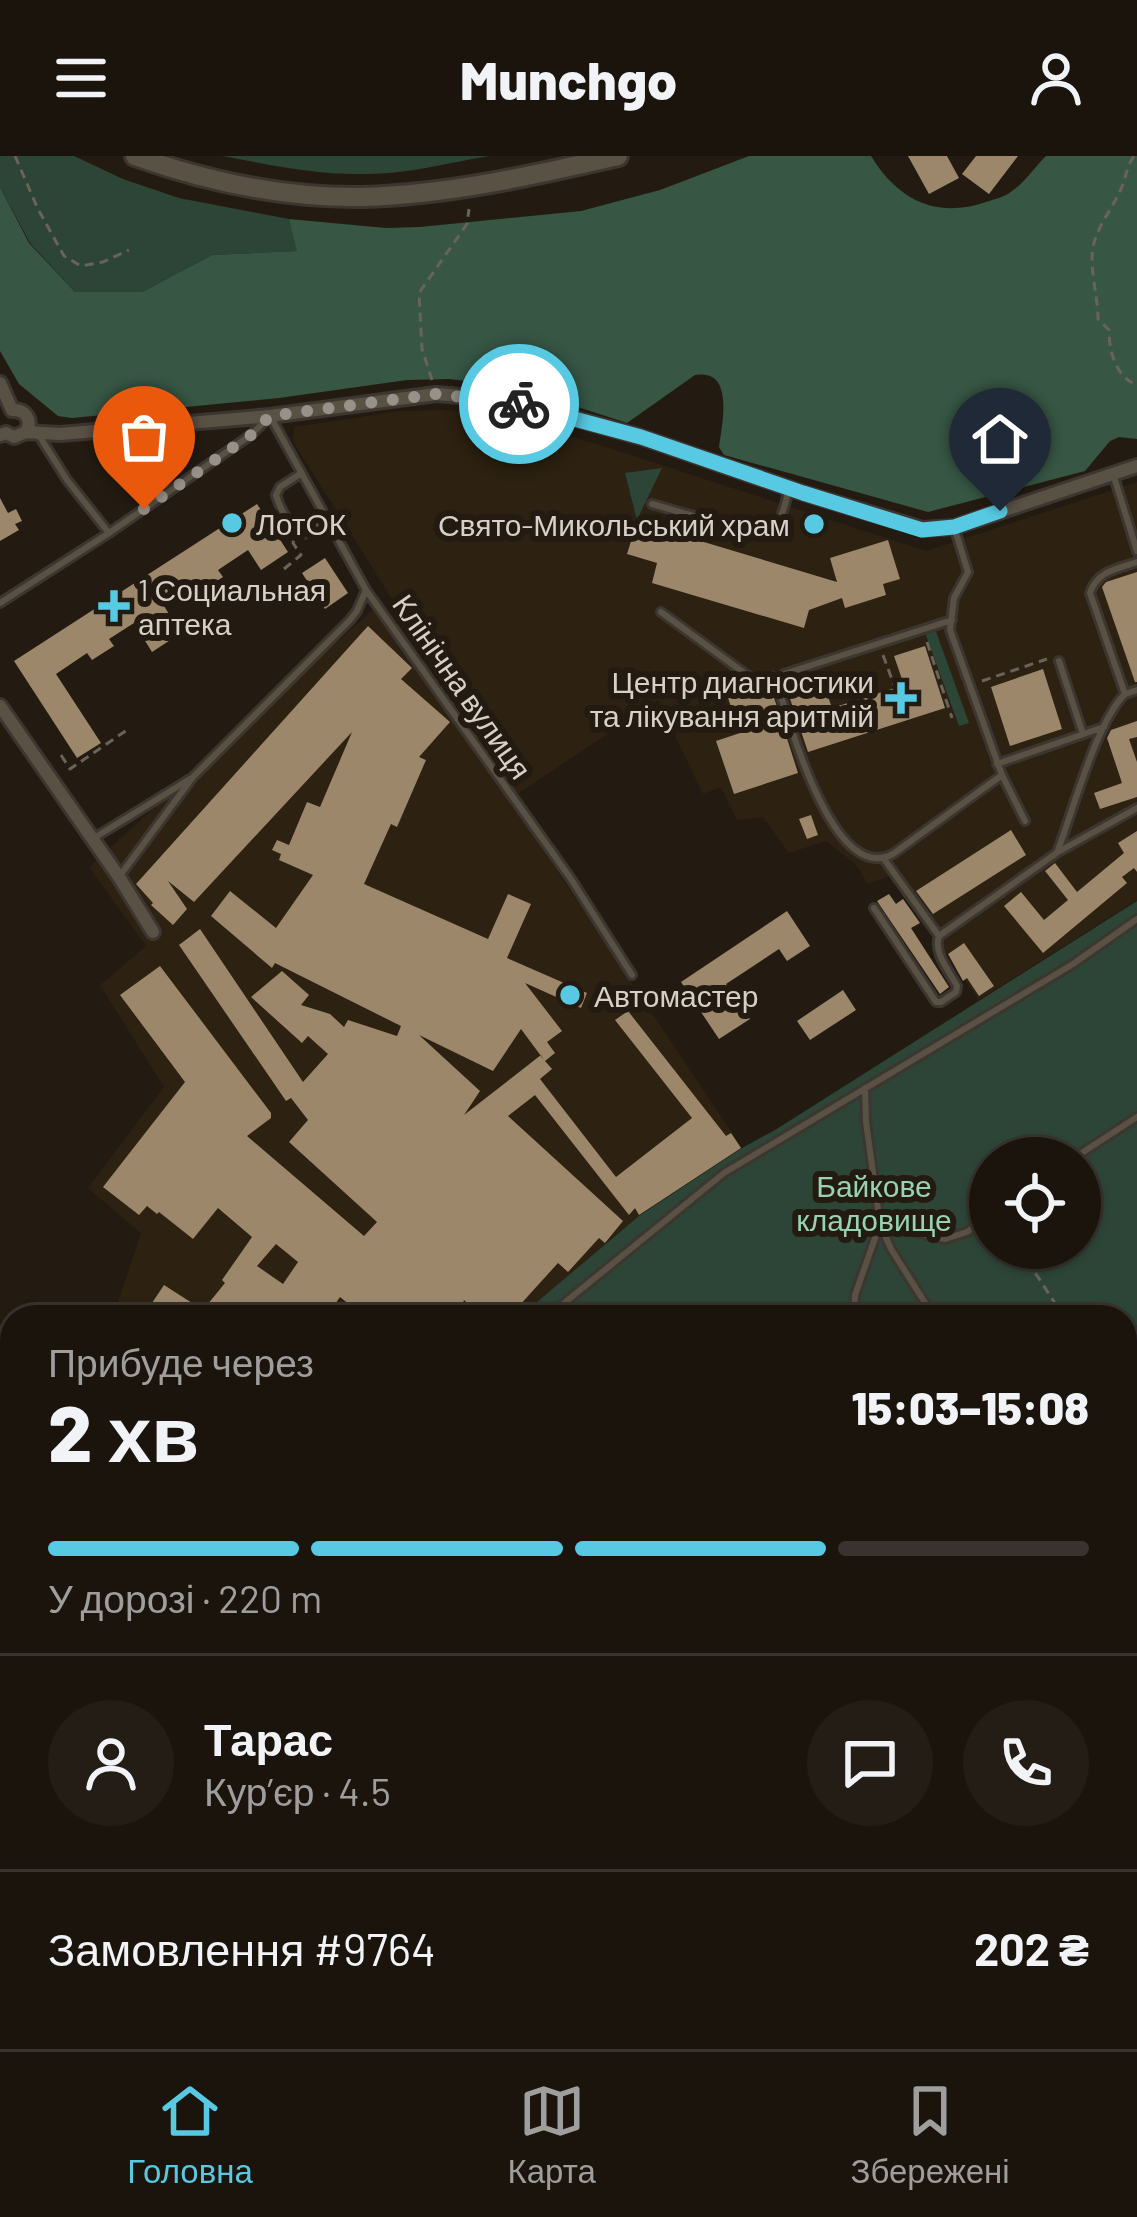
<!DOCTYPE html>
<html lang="uk">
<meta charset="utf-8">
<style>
:root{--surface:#1a140d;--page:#231d16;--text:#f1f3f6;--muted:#9f9e9d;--line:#38332e;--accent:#57c9e2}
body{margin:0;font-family:Barlow,sans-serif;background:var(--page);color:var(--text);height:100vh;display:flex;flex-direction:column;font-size:45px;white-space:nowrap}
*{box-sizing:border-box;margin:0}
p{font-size:39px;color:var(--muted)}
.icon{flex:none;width:66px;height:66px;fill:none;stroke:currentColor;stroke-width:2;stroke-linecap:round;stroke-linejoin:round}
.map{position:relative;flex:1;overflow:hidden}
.details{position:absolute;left:0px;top:1149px;width:1137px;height:744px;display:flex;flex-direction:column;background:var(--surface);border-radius:36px 36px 0 0;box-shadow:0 3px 9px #0004,0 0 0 3px var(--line)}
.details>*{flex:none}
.tools{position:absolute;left:969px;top:981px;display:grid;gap:24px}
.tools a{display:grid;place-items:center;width:132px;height:132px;border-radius:50%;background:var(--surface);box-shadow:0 3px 9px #0004,0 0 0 3px var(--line);font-size:60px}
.pin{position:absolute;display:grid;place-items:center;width:102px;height:102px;color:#fff;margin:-123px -51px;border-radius:50% 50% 50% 0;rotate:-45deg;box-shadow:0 0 12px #0007}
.pin .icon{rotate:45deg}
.courier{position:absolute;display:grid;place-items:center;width:120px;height:120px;margin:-60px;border:9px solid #57c9e2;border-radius:50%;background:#fff;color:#222;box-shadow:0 3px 15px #0007}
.overview em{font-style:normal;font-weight:800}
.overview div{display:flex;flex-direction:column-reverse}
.overview{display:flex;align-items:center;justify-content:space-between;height:204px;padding:0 48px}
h1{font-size:78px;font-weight:800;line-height:90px}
.bar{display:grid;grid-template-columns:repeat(4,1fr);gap:18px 12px;align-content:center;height:144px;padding:0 48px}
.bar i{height:15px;border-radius:9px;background:var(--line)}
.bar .current{background:var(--accent)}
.bar p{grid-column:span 4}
.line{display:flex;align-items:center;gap:30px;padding:0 48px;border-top:3px solid var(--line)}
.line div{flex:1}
.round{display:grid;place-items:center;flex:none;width:126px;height:126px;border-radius:63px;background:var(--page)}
header{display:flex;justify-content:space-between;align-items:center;height:156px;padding:0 48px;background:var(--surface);font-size:54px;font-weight:800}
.tabs{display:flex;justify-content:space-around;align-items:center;height:168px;border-top:3px solid var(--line);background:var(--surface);font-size:33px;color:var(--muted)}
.tabs a{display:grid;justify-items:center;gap:6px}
.tabs .current{color:var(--accent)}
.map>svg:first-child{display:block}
.built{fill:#2d2111}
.green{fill:#2c4537;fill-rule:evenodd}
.forest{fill:#375644}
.building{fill:#9c876b;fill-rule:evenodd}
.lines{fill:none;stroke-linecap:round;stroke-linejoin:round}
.service-casing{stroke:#3c3631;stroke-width:12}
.minor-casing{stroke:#3c3631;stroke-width:18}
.secondary-casing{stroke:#3c3631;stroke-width:24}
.path{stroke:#6a635a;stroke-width:3;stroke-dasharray:9 6;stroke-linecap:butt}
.service{stroke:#5a5145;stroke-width:6}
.minor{stroke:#5a5145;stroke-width:12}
.secondary{stroke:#5a5145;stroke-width:18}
.done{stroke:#979189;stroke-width:12;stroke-dasharray:0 21.6}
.route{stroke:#57c9e2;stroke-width:15}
.poi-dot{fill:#57c9e2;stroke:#231b11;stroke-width:4.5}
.labels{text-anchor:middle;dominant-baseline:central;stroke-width:12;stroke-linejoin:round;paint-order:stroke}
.poi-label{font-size:30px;fill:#d6d0c9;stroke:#231b11;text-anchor:start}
.street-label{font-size:30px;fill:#d6d0c9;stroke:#231b11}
.park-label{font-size:30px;fill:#97d2b1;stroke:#231b11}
</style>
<header><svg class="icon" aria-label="menu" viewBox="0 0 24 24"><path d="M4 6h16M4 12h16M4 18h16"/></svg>Munchgo<svg class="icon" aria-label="person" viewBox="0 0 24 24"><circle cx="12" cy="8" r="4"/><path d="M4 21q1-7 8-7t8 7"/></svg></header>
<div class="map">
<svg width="1137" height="1893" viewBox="0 0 1137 1893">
<rect width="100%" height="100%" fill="#231b11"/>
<path class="built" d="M448,254L495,259L597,288L926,395L1137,326V744L979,844L892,719L868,728L855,708L826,685L789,697L763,661L737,664L721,631L703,638L658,544L516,639L293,286L294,271L400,255Z
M379,448L742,992L639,1060L519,1161H113L141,1077L88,1032L164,931L100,829L146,790L89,711Z
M3,1254L12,1261V1586L0,1575V1257Z
M336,1881H451L440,1893H349Z"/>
<path class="green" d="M0,0H74L123,23L179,42L289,63L298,95L212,99L142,136H75L30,87L0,31Z
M223,0H489C448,7 407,18 366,18C317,19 270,9 223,0Z
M662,312L637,364L625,317Z
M934,470L969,567L959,570L924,474Z
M1137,745V1893H572L568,1881H1125V1161H519L639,1060L742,992L775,974ZM990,1002H1080V1092H990Z"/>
<path class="forest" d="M749,0H871C898,44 936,63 986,46C995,43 1005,41 1012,35C1025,26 1035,11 1046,0H1137V283L1119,281L1110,285L1085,315L928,356L724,299L719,291C722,268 735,212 695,219L627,267L516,231L449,223L407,224L279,242L72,262L58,260L19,228L0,195V31L29,87L75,136H142L212,99L297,95L289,63L386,72L420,71L581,55L660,34Z"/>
<path class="building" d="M908,0H947L959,22L929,38Z
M976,0H1018L989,38L962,18Z
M0,342L8,357L16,353L22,365L15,368L19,374L0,385Z
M257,348L288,396L261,414L248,394L218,414L223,421L199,437L194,430L164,450L181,477L152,496L134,467L109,483L114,490L92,504L87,497L56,518L101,587L77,602L14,505Z
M637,366L837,426L830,402L888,384L900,423L883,428L886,439L845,452L842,442L809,454L804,472L652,427L657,407L627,398Z
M325,402L348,437L325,453L302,417Z
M1137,416V526H1135L1102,431L1106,426Z
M368,470L412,512L401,523L450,566L419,601L426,604L397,671L391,668L364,728L488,783L508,738L531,748L507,802L587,837L581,852L525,827L562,875L547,886L555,897L545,905L552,913L540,923L616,1021L692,962L615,864L628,855L726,980L731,977L741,992L639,1059L635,1052L629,1059L535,939L508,960L623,1065L605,1087L599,1082L568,1116L558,1107L509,1161H482L464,1144L458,1161H365L340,1141L326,1161H161L148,1153L164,1129L203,1154L225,1127L222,1124L252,1081L218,1052L193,1083L159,1056L157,1058L147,1050L139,1059L103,1031L185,926L120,839L160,810L271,957V962L247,980L364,1080L377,1066L289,986L308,964L291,942L286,945L179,789L200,773L303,926L328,898L308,880L302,887L251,841L282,815L309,839L301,849L330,858L344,871L348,864L397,880L401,870L275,807L272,812L211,760L230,735L276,772L313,719L279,704L281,698L272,694L277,684L289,689L307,646L320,651L352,576L194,746L168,725L187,753L173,769L151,749L153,747L136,728ZM521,873L544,904L541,899L464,959L480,935L419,879L493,915ZM276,1088L298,1106L283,1128L257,1110Z
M925,490L945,552L808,596L784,525H788L792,533L822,523L832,552L904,529L894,500Z
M1043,513L1062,573L1010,590L991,531Z
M770,529L798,617L734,638L716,585L740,577L728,542Z
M1137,565V581L1129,583L1137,606V641L1100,653L1094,637L1122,627L1107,582L1111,574Z
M811,659L818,679L807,683L799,663Z
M1011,674L1026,699L933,758L916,735Z
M1137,675V716L1134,712L1122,721L1127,727L1043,797L1004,750L1021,736L1044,764L1068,744L1045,715L1055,707L1077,736L1124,697L1118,687Z
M889,738L896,748L903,743L920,767L911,772L949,831L940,838L877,745Z
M787,755L810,790L787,805L779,793L726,828L750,863L719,883L681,826Z
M964,787L994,830L979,840L967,822L963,825L948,798Z
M843,834L856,854L810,884L797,865Z
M12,1278V1417L0,1406V1291Z
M12,1425V1465L0,1478V1438Z
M12,1500V1540L0,1553V1513Z
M383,1881H435L416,1893H391Z"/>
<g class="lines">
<defs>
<path id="service" d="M38,278L67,324L109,377
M300,318L280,331L276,339C280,354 290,370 304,378L328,365
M1114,321L1137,395
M652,348L753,377C781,379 783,355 789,333
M955,374L968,416L954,442L950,474L1002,619L1025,665
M1137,406C1117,413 1097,415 1090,437L1125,538L1137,534
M0,447L109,377L251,279L270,260L366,434L571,723L632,819
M661,456L751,522L775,521C788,560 832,731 893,698L1002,619
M1059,505L1083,578
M784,518L952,464
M997,608L1104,571
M94,682L190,623
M1058,694C1073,654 1097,565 1125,538
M884,703L939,780L1058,696L1137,652
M119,721L193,621L350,464L357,455L366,434
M874,752L936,846H941L956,836L957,830C949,815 933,796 939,780
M865,932L866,966L880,1068L891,1093L934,1161
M1074,1002L1137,961
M547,1161L724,1017L1073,808L1137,763
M854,1161L855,1139L880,1068L945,1083L967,1076L990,1060
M1125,1394L1137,1391
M1125,1485L1137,1473
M1125,1625L1137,1633
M1125,1702L1137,1716
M595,1881L600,1893
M633,1881L641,1893"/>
<path id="minor" d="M0,227L12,254
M12,254C25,253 33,264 26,276
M0,279L6,277L14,281L26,276L60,278L270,260L436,238L508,244L641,281L803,337L923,373L954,371L1137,310
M0,550L119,721L153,776"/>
<path id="secondary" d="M135,0C208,26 284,42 362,41C447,39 535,19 618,0"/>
</defs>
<use href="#service" class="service-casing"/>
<use href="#minor" class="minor-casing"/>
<use href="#secondary" class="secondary-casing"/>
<path class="path" d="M15,0L38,53L64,100L81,110L103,106L129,94
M1134,0C1126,11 1126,23 1120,35C1112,53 1099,68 1094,87C1088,110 1098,138 1098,163L1109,174C1109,196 1116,221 1137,229
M432,224L422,193L419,137L467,68L469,53
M284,413L301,399L293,387L294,383
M927,486L952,562
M883,499L894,529
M982,525L1047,503
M61,599L70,613L127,574
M1019,1092L1064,1161
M1125,1256L1137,1275
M1125,1761L1137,1772
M1056,1881L1089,1893"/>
<use href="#service" class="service"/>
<use href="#minor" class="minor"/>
<use href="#secondary" class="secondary"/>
</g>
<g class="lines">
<path class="done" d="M144,353L251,279L270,260L436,238L519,248"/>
<path class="route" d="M519,248L641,281L803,337L922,374L954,371L1000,355"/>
</g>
<g class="poi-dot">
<circle cx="232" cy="367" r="12"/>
<circle cx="814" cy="368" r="12"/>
<path d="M108 432h12v12h12v12h-12v12h-12v-12h-12v-12h12z"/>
<path d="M895 524h12v12h12v12h-12v12h-12v-12h-12v-12h12z"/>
<circle cx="570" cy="839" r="12"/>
</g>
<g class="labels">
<g class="poi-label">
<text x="256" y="367">ЛотОК</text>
<text x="790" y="368" text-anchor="end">Свято-Микольський храм</text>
<text x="138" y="433">1 Социальная<tspan x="138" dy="34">аптека</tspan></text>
<text x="874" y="525" text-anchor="end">Центр диагностики<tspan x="874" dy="34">та лікування аритмій</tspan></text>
<text x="594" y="839">Автомастер</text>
</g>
<g class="street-label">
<text transform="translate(463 530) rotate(55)">Клінічна вулиця</text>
</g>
<g class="park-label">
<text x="874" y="1029">Байкове<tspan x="874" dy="34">кладовище</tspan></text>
</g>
</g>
</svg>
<div class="tools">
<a><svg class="icon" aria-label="locate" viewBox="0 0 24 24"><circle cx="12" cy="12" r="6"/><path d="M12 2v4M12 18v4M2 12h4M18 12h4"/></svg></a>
</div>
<div class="pin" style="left:144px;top:353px;background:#ea580c"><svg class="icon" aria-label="bag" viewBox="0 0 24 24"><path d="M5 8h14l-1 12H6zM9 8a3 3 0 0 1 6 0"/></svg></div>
<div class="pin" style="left:1000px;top:355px;background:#1f2937"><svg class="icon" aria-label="home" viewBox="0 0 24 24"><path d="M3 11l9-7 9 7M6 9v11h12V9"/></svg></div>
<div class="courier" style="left:519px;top:248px"><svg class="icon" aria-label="bike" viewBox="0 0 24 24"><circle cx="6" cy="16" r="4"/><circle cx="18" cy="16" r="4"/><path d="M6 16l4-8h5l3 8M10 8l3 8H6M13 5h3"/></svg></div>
<section class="details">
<div class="overview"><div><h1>2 хв</h1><p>Прибуде через</p></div><em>15:03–15:08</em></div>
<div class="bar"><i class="current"></i><i class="current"></i><i class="current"></i><i></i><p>У дорозі · 220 m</p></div>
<div class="line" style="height:216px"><a class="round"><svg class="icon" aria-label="person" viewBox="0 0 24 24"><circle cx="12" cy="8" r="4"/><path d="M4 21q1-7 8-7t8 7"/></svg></a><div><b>Тарас</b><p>Кур’єр · 4.5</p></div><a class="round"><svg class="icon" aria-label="chat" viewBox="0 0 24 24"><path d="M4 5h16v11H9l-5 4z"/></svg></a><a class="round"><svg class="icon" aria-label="phone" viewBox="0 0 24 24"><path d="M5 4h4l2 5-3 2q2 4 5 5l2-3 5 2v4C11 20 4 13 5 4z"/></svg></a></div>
<div class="line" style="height:156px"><div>Замовлення #9764</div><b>202 ₴</b></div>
</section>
</div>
<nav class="tabs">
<a class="current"><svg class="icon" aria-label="home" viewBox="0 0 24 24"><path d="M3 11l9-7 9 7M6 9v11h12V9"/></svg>Головна</a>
<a><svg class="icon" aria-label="map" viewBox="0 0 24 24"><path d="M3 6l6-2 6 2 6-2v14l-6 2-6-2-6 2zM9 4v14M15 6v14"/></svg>Карта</a>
<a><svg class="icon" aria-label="saved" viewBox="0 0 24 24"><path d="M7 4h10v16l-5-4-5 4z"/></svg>Збережені</a>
</nav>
